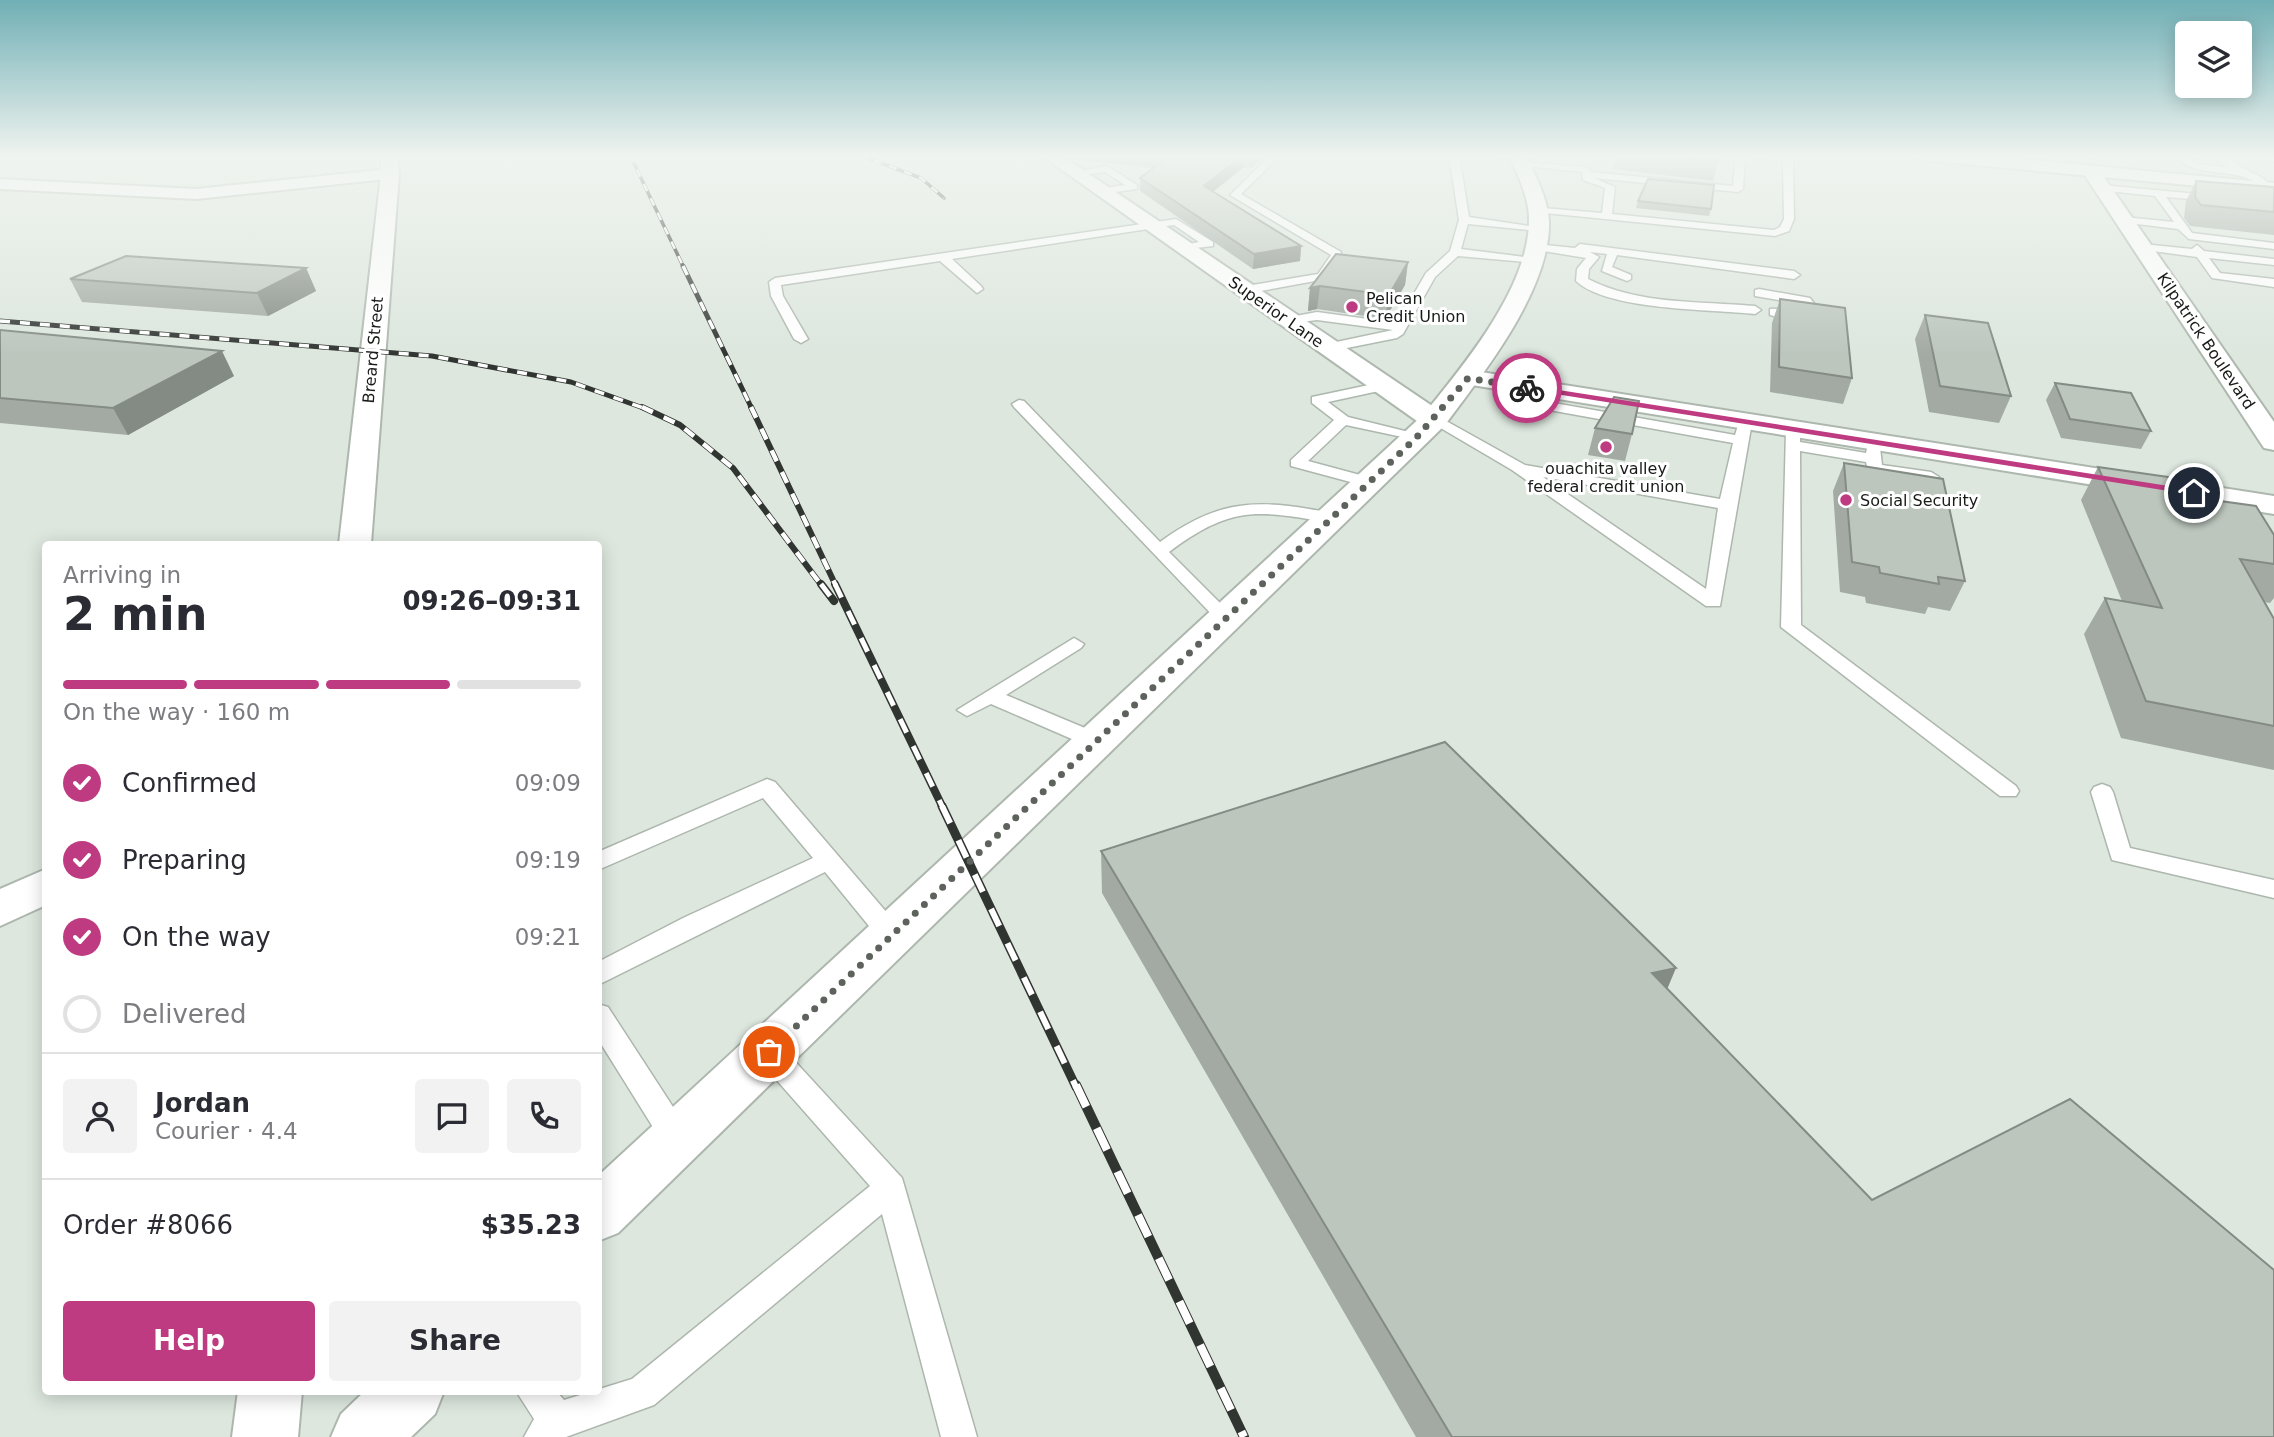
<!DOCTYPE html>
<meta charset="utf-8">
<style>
:root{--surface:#fff;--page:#f2f2f3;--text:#2b2b33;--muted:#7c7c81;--line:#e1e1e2;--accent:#be3b81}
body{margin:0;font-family:"DejaVu Sans",sans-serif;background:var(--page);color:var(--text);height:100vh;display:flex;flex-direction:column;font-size:26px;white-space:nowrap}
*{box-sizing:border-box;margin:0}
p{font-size:23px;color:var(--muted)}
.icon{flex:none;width:38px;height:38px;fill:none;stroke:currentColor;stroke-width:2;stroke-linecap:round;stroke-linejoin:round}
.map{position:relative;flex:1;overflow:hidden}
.drawer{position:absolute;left:42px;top:541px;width:560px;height:854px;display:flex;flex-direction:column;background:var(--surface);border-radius:7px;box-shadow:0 4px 18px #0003}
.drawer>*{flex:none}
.buttons{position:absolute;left:2175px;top:21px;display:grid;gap:14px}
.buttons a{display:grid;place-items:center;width:77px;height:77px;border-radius:7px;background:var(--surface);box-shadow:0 4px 18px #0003;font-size:35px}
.pin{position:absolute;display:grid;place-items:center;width:60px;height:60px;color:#fff;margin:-30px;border:4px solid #fff;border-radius:50%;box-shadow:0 2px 7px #0007}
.courier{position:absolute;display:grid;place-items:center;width:70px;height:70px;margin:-35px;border:5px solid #be3b81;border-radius:50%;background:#fff;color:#222;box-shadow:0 2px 9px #0007}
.summary em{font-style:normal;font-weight:600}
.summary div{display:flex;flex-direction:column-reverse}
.summary{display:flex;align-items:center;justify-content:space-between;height:119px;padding:0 21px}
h1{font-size:46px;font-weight:600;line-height:52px}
.bar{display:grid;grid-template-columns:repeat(4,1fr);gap:10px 7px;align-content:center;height:84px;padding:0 21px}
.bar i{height:9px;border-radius:5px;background:var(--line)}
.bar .on{background:var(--accent)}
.bar p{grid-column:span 4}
.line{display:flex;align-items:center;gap:18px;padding:0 21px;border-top:2px solid var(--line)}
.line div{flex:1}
.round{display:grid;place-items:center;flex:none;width:74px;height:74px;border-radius:7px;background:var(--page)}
ol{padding:0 21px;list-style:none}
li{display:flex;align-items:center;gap:21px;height:77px}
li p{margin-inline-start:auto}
li .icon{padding:7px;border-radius:50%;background:var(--accent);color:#fff;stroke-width:4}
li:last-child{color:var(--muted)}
li i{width:38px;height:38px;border:4px solid var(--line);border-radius:50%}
.primary-button{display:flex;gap:14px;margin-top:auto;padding:14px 21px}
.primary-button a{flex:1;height:80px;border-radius:7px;background:var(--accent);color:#fff;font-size:28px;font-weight:600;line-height:80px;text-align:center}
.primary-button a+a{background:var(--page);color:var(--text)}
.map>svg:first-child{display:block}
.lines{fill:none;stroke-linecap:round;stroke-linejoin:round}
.service-casing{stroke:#adb7ae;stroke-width:3}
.minor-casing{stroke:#adb7ae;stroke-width:4}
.tertiary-casing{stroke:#adb7ae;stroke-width:4}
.primary-casing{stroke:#adb7ae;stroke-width:4}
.service{fill:#fff;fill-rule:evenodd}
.minor{fill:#fff;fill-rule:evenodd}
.tertiary{fill:#fff;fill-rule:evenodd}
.primary{fill:#fff;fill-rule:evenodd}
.rail-far5-casing{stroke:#313531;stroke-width:3.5}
.rail-far4-casing{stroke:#313531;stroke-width:5}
.rail-far3-casing{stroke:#313531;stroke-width:6}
.rail-far2-casing{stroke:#313531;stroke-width:8}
.rail-far1-casing{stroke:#313531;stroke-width:9}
.rail-casing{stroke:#313531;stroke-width:10}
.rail-far5{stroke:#fff;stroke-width:2.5;stroke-dasharray:8;stroke-linecap:butt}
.rail-far4{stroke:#fff;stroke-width:3.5;stroke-dasharray:10;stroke-linecap:butt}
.rail-far3{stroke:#fff;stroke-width:4.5;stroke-dasharray:12;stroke-linecap:butt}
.rail-far2{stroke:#fff;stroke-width:5;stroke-dasharray:15;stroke-linecap:butt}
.rail-far1{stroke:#fff;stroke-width:6;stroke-dasharray:19;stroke-linecap:butt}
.rail{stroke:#fff;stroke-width:8;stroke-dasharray:24;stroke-linecap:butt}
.wall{fill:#a2aaa3}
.shaded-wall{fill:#848b84}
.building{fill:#bcc6bd;stroke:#848b84;stroke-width:2}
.route{fill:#be3b81}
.done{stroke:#5d625d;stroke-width:7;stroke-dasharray:0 12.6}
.poi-dot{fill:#be3b81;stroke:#fff;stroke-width:2.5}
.labels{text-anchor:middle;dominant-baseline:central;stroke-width:6;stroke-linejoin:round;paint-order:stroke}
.far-poi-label{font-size:16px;fill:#181b18;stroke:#fff;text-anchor:start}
.far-street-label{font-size:16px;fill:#181b18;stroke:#fff}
</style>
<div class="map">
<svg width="2274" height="1437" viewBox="0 0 2274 1437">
<rect width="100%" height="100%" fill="#dde7de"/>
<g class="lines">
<defs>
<path id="service" d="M1271,155H1281L1241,194L1341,252L1339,260L1344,263L1334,266L1326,279L1244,294L1240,293V287L1318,274L1331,255L1230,195Z
M1449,155H1459L1469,217L1543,228L1538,231L1468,224L1461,249L1533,258L1537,259V263L1458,256L1435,277L1403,334L1397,338L1327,352L1322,351V345L1393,330L1317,320L1285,324V318L1317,312L1397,323L1426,273L1450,251L1459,220Z
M1482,155H1518L1523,158L1518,161Z
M1736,155H1793L1794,219L1789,231L1775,236L1535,212L1530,209L1531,207L1602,213L1605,188L1583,180L1582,172L1516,165L1521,162L1587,167L1592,172L1733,186ZM1745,157L1783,161L1784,219L1780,227L1774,230L1612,214L1615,187L1594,178L1738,192L1743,189Z
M2060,155H2097L2093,158Z
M2174,155H2184L2199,164L2226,167L2216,155H2225C2241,171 2258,171 2273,187L2265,189C2237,163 2197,182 2174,155Z
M2268,155H2274V161L2271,160Z
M1107,166L1137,185V189L1101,194L1097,189L1125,185L1105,172L1075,176L1070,173Z
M2102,185L2219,196L2215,201L2166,197L2192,233L2274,243V249L2189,239L2178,229L2120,222L2119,220L2124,217L2174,222L2155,196L2099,190Z
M1176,219L1213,242V246L1179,250V246L1199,242L1174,225L952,259L981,286L983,289L977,293L940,261L781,285L783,296L808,339L801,343L794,339L771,296L769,282L775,278Z
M1535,244L1575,248L1580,244L1794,271L1800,275L1794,279L1617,255L1612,267L1631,275V279L1627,281L1602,271L1607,254L1590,252L1599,257L1589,269L1588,279C1639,305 1700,301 1755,306L1761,310L1755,314C1711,309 1608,311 1576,281L1577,269L1586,258L1531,249V245Z
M2142,244L2192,249L2197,245L2204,251L2274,259V265L2209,258L2220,273L2274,279V287L2212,278L2197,257L2138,249L2136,247Z
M1759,289L1810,298L1818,309C1805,325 1788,320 1770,315V309C1783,307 1793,318 1805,309L1802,304L1755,296V290Z
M1383,382L1388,383V389L1328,402L1348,417L1421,435V441L1346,425L1308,461L1375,479V485L1369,487L1291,466V460L1334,420L1312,403V397Z
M1019,400L1024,401L1160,542C1211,505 1247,498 1309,509C1319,511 1333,511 1339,518L1331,523C1257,510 1232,505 1169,552L1235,618L1233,622H1219L1014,407L1012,404Z
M1554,403L1735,435L1740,419H1750L1752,422L1720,606H1706L1512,470L1427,420L1434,416L1439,417L1525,465L1720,499L1733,443L1549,410V404ZM1543,477L1718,508L1706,589Z
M1793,426L1800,430V442L1866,453L1869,439H1879L1882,465L1931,472L1939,477L1931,482L1874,473L1868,471L1866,462L1800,451L1801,625L2016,786L2019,791L2016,796H2000L1781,627L1786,430Z
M1074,638L1084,644L1081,648L1006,695L1104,736L1107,741L1104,746H1088L991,704L967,716L957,710Z
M767,779L775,782L900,928L904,935L900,942L891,945L882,942L825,872L598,985V962L683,918L813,858L763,798L598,870V852Z
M2102,784L2110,787L2113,792L2130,848L2274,880V898L2112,860L2091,792L2094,787Z
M598,1004L608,1007L688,1130L692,1139L688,1148L677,1152L666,1148L598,1039Z
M769,1040L779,1044L902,1178L977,1437H941L882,1214L654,1405L566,1437H524L534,1419L516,1391H556L564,1400L632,1379L870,1186L759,1060L755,1052L759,1044Z"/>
<path id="minor" d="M1041,155H1061L1444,414L1448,420L1444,426H1424Z
M2091,166L2097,167L2274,422V450L2264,448L2260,442L2082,171Z
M390,169L399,174L396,178L196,199L0,189V179L196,189Z
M1468,370L2274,496V514L1459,383L1455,378L1459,373Z
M46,869V905L0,926V889Z"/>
<path id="tertiary" d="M381,155H397L399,174L371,544H339L381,174Z
M1913,155H1978L2274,183V193L1921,160Z
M238,1391H302L298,1437H232Z"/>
<path id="primary" d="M1509,155H1526C1535,175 1548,199 1549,221C1551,289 1483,374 1444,426L618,1233L598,1241V1176L1424,414C1464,365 1528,288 1529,222C1530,200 1518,175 1509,155Z
M365,1391H444L435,1414L411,1437H331L341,1414Z"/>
</defs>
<use href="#service" class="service-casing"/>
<use href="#minor" class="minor-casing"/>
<use href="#tertiary" class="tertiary-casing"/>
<use href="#primary" class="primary-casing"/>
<use href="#service" class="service"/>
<use href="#minor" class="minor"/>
<use href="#tertiary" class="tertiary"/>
<use href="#primary" class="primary"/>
<defs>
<path id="rail-far5" d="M630,155L684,268
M859,155L921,178L944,198"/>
<path id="rail-far4" d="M683,266L752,409
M0,321L432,356L571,382L646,409"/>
<path id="rail-far3" d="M642,407L680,425L733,468L822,586
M751,407L836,586"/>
<path id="rail-far2" d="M821,584L834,601
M835,584L943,808"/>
<path id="rail-far1" d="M942,806L1076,1087"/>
<path id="rail" d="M1076,1085L1244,1437"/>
</defs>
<use href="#rail-far5" class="rail-far5-casing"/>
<use href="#rail-far4" class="rail-far4-casing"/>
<use href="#rail-far3" class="rail-far3-casing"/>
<use href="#rail-far2" class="rail-far2-casing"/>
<use href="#rail-far1" class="rail-far1-casing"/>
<use href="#rail" class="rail-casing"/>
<use href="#rail-far5" class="rail-far5"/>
<use href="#rail-far4" class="rail-far4"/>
<use href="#rail-far3" class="rail-far3"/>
<use href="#rail-far2" class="rail-far2"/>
<use href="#rail-far1" class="rail-far1"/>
<use href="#rail" class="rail"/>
</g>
<path class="wall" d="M1067,155H1264L1251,168L1244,167L1213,192L1301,246L1300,261L1253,269L1140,191V178L1153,168L1072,159Z
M1617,155H1720L1713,181L1613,169Z
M2196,181L2274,187V235L2190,226L2184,218L2186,201Z
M1638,201L1711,209L1709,216L1636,208Z
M1408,262L1405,285L1385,319L1317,309L1308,311L1310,288Z
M306,268L316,291L268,316L82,302L70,279Z
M1780,299L1852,378L1843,404L1770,392L1772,323Z
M1925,315L2011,396L1999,423L1929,412L1915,339Z
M0,330L234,376L128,435L0,423Z
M2055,383L2151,431L2141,449L2061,438L2046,400Z
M1595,428L1632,434L1625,461L1588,455Z
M1844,463L1965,581L1950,611L1928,607L1925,614L1866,603L1865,597L1840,592L1833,491Z
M2098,467L2206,499L2274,535V598L2270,603L2264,602L2274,619V770L2121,738L2084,634L2105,598L2122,601L2081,500Z
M1101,851L1667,988L1872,1200L2274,1437H1416L1102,893Z"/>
<path class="shaded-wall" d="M1243,155H1245L1244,167L1203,199L1204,186Z
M1252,155H1264L1251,168Z
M1301,246L1300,261L1253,269L1254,254Z
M1408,262L1405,285L1385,319L1389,295Z
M306,268L316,291L268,316L257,293Z
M1320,286L1317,309L1308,311L1310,288Z
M222,351L234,376L128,435L113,408Z
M1676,968L1658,1011L1652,973Z"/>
<path class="building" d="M1152,155H1243L1204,186L1301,246L1254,254L1140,178L1168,157Z
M1660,155H1720L1719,162Z
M1648,179L1714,185L1711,209L1638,201Z
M2196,181L2274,187V212L2201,205L2195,197Z
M1336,254L1408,262L1389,295L1320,286L1310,288Z
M126,256L306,268L257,293L70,279Z
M1780,299L1845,308L1852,378L1779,367Z
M1925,315L1988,323L2011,396L1940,386Z
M0,330L222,351L113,408L0,398Z
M2055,383L2131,393L2151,431L2070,419Z
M1614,397L1639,401L1632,434L1595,428Z
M1844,463L1943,479L1965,581L1938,577L1939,584L1880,573L1879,567L1852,562Z
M2098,467L2196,481L2206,499L2256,506L2274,535V564L2240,559L2274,619V726L2146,701L2105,598L2162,608Z
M1445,742L1676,968L1652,973L1872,1200L2070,1099L2274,1270V1437H1452L1101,851Z"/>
<linearGradient id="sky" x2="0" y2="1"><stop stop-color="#70afb5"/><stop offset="0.44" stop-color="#f0f4f0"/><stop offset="1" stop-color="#f0f4f0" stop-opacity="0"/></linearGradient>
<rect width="2274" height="356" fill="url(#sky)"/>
<path class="route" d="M1527,385L2194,490L2198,493L2194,495L1524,389Z"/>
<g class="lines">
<path class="done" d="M769,1052L1416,438L1468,378L1527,388"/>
</g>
<g class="poi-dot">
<circle cx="1352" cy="307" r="7"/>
<circle cx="1606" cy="447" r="7"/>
<circle cx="1846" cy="500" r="7"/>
</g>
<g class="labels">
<g class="far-poi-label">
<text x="1366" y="298">Pelican<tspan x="1366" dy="18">Credit Union</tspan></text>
<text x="1606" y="468" text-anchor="middle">ouachita valley<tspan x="1606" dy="18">federal credit union</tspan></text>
<text x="1860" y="500">Social Security</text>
</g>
<g class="far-street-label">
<text transform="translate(1276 312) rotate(35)">Superior Lane</text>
<text transform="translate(2206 341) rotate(56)">Kilpatrick Boulevard</text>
<text transform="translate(373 350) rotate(-85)">Breard Street</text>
</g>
</g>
</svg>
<div class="buttons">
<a><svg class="icon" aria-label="layers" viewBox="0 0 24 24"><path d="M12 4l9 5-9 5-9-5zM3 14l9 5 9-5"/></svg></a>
</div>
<div class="pin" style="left:769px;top:1052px;background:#ea580c"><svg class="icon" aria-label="bag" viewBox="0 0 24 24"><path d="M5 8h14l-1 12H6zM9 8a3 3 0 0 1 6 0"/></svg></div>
<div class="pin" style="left:2194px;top:493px;background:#1f2937"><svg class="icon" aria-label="home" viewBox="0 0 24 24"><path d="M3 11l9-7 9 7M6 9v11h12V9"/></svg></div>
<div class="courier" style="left:1527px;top:388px"><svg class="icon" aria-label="bike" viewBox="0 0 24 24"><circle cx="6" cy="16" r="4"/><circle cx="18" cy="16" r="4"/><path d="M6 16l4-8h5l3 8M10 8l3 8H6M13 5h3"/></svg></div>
<section class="drawer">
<div class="summary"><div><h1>2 min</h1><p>Arriving in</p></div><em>09:26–09:31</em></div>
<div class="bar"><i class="on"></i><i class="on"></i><i class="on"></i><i></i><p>On the way · 160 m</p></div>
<ol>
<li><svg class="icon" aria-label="check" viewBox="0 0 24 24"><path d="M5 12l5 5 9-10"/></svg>Confirmed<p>09:09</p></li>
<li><svg class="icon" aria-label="check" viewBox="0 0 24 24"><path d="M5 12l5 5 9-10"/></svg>Preparing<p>09:19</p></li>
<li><svg class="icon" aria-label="check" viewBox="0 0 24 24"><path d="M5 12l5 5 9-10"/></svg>On the way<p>09:21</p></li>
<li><i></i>Delivered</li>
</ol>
<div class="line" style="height:126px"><a class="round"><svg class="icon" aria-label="person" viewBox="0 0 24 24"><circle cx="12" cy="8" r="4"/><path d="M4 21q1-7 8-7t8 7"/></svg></a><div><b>Jordan</b><p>Courier · 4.4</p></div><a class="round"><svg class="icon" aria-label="chat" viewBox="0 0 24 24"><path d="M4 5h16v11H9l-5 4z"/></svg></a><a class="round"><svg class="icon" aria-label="phone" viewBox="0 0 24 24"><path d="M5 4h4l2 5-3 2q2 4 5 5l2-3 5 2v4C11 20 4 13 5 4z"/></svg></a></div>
<div class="line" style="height:91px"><div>Order #8066</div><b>$35.23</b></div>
<div class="primary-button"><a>Help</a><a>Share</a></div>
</section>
</div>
